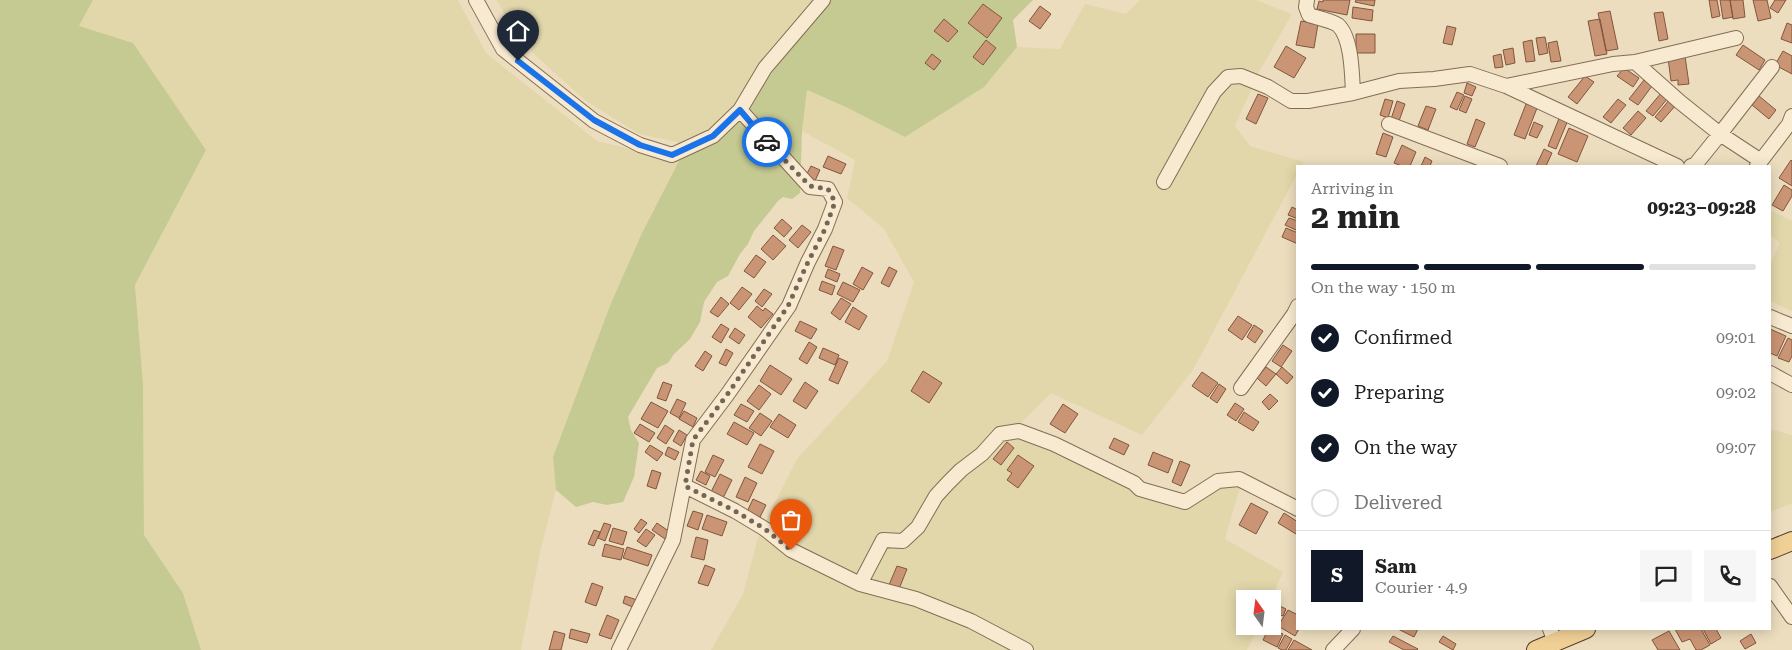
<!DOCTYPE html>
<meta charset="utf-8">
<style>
:root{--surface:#fff;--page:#f6f6f6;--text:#222;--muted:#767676;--line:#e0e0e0;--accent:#111827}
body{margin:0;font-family:"Roboto Serif",serif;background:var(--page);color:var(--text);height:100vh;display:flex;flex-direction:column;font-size:19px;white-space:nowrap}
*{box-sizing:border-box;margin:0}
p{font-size:16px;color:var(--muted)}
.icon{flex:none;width:28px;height:28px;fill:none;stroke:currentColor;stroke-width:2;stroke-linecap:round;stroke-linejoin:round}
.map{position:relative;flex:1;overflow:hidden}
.panel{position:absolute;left:1296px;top:165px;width:475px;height:465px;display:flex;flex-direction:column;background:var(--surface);border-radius:0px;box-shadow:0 2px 12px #0003}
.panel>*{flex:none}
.needle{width:32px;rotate:346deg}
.buttons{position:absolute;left:1236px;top:590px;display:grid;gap:10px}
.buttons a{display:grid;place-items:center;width:45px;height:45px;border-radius:0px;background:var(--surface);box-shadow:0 2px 12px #0003;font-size:25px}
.pin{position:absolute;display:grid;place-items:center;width:42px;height:42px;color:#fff;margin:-51px -21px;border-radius:50% 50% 50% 0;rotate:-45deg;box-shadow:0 0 5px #0007}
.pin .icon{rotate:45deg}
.courier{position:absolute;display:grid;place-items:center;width:50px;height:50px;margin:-25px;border:4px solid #1a73e8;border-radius:50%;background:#fff;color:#222;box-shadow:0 1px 6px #0007}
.overview em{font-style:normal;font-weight:700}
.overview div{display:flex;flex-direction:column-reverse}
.overview{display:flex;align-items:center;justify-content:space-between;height:85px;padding:0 15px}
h1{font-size:32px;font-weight:700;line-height:38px}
.bar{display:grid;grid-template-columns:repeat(4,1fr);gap:8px 5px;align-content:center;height:60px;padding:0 15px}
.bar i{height:6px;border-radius:4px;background:var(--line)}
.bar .active{background:var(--accent)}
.bar p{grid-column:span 4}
.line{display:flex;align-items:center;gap:12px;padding:0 15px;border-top:1px solid var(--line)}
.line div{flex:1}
.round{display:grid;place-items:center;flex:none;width:52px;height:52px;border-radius:0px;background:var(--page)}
ol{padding:0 15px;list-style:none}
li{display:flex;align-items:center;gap:15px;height:55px}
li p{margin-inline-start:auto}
li .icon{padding:5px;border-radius:50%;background:var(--accent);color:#fff;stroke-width:4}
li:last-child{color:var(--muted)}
li i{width:28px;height:28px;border:2px solid var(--line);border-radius:50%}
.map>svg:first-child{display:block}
.farmland{fill:#e2d7ab}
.green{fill:#c5ca92}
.building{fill:#ca9574;stroke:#82563e}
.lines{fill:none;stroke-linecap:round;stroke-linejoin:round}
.minor-casing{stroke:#846d57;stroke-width:16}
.major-casing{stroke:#513c2c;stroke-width:20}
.minor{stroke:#f8ead0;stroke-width:14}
.major{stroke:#f0d095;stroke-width:18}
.done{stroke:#746655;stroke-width:5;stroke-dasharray:0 9}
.route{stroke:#1a73e8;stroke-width:6}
</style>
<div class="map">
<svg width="1792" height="650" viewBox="0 0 1792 650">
<rect width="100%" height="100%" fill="#ecddbe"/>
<path class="farmland" d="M93,0H458L486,53L597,141L679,161L642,233L611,303L553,457L556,490L540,552L521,650H201L183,593L144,535L143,384L135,285L206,150L79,26Z
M497,0H827L721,124L707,133L682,143L639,134L586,101L535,55L506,17Z
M1140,0H1256L1292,14L1259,72L1235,126L1250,146L1304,162L1301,166H1298L1297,174L1193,370L1142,435L1051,393L1021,423L1134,483L1189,495L1242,480L1225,539L1283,572L1271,599H1245V626H1259L1247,650H711L743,594L759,534L797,459L887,361L914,282L884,229L847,198L855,160L802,131L807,90L848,108L984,87L1017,47L1060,49L1085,4L1126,14Z
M1770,210L1792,221V311L1770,301V264L1780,243L1770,235Z
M1770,429L1792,435V503L1770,512Z"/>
<path class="green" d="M0,0H93L79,26L133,43L206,150L135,285L143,384L144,535L183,593L201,650H0Z
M827,0H1033L1013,20L1017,47L984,87L905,137L848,108L807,90L802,131L800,193L792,199L783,197L778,201L754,231L748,244L740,254L728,276L717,282L704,302L700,322L690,339L674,354L668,363L657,368L628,417L631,430L639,443L634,477L623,502L607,505L593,502L576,507L556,490L553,457L611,303L642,233L679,161L739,116Z"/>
<path class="building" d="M1323,0H1350L1347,15L1317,9L1319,1L1323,2Z
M1356,0H1375L1374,6L1355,2Z
M1709,0H1717L1720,16L1712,18Z
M1720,0H1730L1733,17L1723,19Z
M1730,0H1743L1745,17L1733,19Z
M1753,0H1767L1771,18L1758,21Z
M1775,0H1786L1778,13L1770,8Z
M983,4L1002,18L987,38L968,23Z
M1040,6L1051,14L1040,29L1029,21Z
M1353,7L1373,10L1372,21L1352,18Z
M1610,11L1618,49L1606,51L1598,13Z
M1663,12L1668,39L1659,41L1654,13Z
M944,19L958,31L948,42L934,31Z
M1600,19L1607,54L1595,56L1588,21Z
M1301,21L1318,24L1314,48L1296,45Z
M1787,23L1792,25V43L1781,39Z
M1447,26L1456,28L1452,45L1443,43Z
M1356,34H1375V53H1356Z
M1545,37L1548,53L1539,55L1536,38Z
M986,40L996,48L983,65L973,57Z
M1532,40L1535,61L1526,62L1523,42Z
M1557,41L1561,61L1551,62L1548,43Z
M1743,45L1765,60L1759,70L1736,55Z
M1286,46L1306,58L1294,78L1274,67Z
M1513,48L1515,63L1506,65L1503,50Z
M1783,51L1792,56V74L1775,65Z
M932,54L941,61L934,70L925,63Z
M1501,54L1503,67L1495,68L1493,56Z
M1685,56L1689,84L1678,85V80L1671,81L1668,58Z
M1624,68L1639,78L1633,87L1617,76Z
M1585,76L1594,82L1577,104L1568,97Z
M1644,80L1652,86L1638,105L1629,99Z
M1467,83L1476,87L1472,96L1464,93Z
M1457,92L1464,95L1457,110L1450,107Z
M1662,92L1668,98L1653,116L1646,111Z
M1258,94L1268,98L1256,124L1246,119Z
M1465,96L1472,99L1466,113L1459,110Z
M1759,96L1776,110L1769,119L1752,105Z
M1385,99L1393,101L1388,118L1380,115Z
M1618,99L1626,105L1611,123L1603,117Z
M1670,99L1676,105L1661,122L1655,117Z
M1397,101L1405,104L1399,121L1391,119Z
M1526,104L1537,108L1525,139L1514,135Z
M1426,106L1436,109L1428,130L1418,126Z
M1638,111L1646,118L1631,135L1623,128Z
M1560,116L1568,120L1556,149L1548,146Z
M1476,119L1485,123L1475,147L1467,144Z
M1534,122L1543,126L1537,138L1529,135Z
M1569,128L1588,136L1577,162L1558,154Z
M1383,133L1393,137L1386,157L1376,154Z
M1402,145L1416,152L1410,166H1402L1394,163Z
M1544,149L1552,153L1546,166H1536Z
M828,156L846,164L841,174L823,167Z
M1425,157L1432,161L1430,166H1421Z
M1791,160L1792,161V186L1779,178Z
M811,166L820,170L813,185L803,181Z
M1784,185L1792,190V196L1783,211L1772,205Z
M1292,207L1298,210V219L1288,215Z
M1289,218L1298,221V231L1285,225Z
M782,219L792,228L784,237L774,228Z
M802,225L811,232L798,248L789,240Z
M1286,228L1298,233V244L1282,237Z
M773,235L786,246L773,260L761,249Z
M833,246L844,250L836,270L825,266Z
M756,255L766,262L754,278L744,271Z
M862,267L873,273L863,290L853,284Z
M889,267L897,271L889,287L881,283Z
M828,269L840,274L837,282L825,277Z
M822,281L835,286L832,295L819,290Z
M843,282L860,290L853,302L837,294Z
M742,287L752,294L739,310L730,303Z
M764,289L772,294L762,307L755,301Z
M721,297L729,304L718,317L710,312Z
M841,298L851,304L840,320L831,313Z
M757,306L763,311L765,308L773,314L761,328L748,317Z
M853,307L867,316L859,330L845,322Z
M1238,316L1252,325L1242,340L1228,330Z
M800,321L817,329L811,339L795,331Z
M721,324L729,329L721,343L712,337Z
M1254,325L1263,331L1255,343L1247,337Z
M735,328L745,335L739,344L729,337Z
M1770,329L1786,336L1777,356L1770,353Z
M1788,338L1792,340V356L1789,362L1778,358Z
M809,342L817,347L807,364L799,359Z
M1283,345L1292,351L1281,367L1272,361Z
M823,348L839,355L835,365L819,358Z
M726,349L733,353L726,366L719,363Z
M705,351L712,356L703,371L695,366Z
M839,358L848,362L838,384L829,380Z
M770,365L792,379L781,395L760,381Z
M1266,367L1276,374L1266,386L1257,378Z
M1282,367L1293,377L1287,384L1276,374Z
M923,371L942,383L929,403L911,391Z
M1202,372L1218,383L1208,397L1192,386Z
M663,382L672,385L666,401L657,398Z
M805,382L818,391L806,409L793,401Z
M1219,384L1226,389L1217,403L1210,398Z
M759,385L771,394L759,410L747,401Z
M1270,394L1278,401L1269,410L1262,402Z
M677,399L686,403L679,418L670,413Z
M651,402L668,411L658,428L641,419Z
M1235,403L1244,409L1236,421L1227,415Z
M741,404L754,411L747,422L734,415Z
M1063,404L1078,414L1065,433L1050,424Z
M684,411L697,418L693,427L679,419Z
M1244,412L1259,422L1253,431L1238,422Z
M760,413L772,421L761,436L749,428Z
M779,414L796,425L788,438L770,427Z
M734,422L754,433L747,445L727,434Z
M640,424L655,433L649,442L634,433Z
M665,425L674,431L666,444L657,438Z
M679,430L687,435L681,446L673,441Z
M1114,438L1129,445L1124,455L1109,448Z
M1007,442L1014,448L1001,465L993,459Z
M760,444L774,451L762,474L748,467Z
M650,445L663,453L657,461L645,452Z
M668,447L679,452L675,460L665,455Z
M1153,452L1173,460L1168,473L1148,465Z
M713,455L724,460L715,477L705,472Z
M1018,455L1034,466L1018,488L1007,480L1012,473L1007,470Z
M1180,461L1190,465L1181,486L1172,482Z
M652,470L661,473L656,489L647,486Z
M701,471L710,476L706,485L696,480Z
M720,474L732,480L721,502L709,496Z
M745,477L757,483L748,502L736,497Z
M753,499L766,505L758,521L745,516Z
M1251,503L1268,512L1256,534L1239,525Z
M693,511L703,514L698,530L687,526Z
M1284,513L1298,522V531L1296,534L1278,523Z
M707,515L727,522L722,536L702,529Z
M641,519L647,523L639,533L634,529Z
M604,523L611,525L605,541L598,538Z
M657,523L670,532L665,539L652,530Z
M613,528L627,532L623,545L609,541Z
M646,529L655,535L646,547L637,541Z
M594,530L600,532L594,546L588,544Z
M696,537L708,540L704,560L691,557Z
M605,544L624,549L621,560L602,556Z
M627,547L652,555L648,566L623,558Z
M705,565L715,569L708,586L698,583Z
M897,566L907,569L899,589L889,585Z
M592,583L603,587L596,606L585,602Z
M625,596L637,600L635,608L623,603Z
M1278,605L1286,609L1283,616L1275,613Z
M1288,610L1298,615V629H1299L1295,636L1278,626Z
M607,615L619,620L611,639L599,635Z
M1269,628L1283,634L1277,647L1263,640Z
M571,629L590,634L587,643L569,638Z
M1398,629H1418L1414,637Z
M1675,629H1701L1710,645L1701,650H1696L1690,639L1682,642Z
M1703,629H1716L1721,638L1711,644Z
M554,631L565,634L561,650H549Z
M1669,631L1680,650H1658L1652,640Z
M1751,634L1756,643L1745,649L1740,641Z
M1285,635L1292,639L1286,650H1282L1278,648Z
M1393,636L1418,649L1417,650H1404L1389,642Z
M1443,636L1456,644L1453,650L1439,642Z
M1294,640L1312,650H1288Z"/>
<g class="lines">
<defs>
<path id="minor" d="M476,0L503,49L594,121L640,145L672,155L713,136L740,110L765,68L823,0
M1307,0L1306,7L1309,15C1317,18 1331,20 1338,25C1352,38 1352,75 1353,93
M1635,62L1736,38
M1506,86L1613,64L1635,62L1680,102L1720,134L1772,67
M1389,124L1500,166
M1691,166L1695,165L1720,134L1761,161
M1757,166L1789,124L1792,116
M1164,182L1214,92L1228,77L1241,76L1268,87L1291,101H1308L1353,93L1399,81L1434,79L1470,74L1506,86L1677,166
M1770,317L1792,326
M1770,373L1792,385
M1241,388L1294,314L1298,306
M685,486L735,511L765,529L791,550L860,584L916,599L971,621L1026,650
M860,584L883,540L903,541L918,527L936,496L948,483L961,470L982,454L1000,434L1019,431L1054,444L1134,483L1140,489L1185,502L1218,481L1239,479L1298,509
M1770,586L1792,617
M1550,629L1555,642
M619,650L673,540L693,440L727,395L789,306L808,262L825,229L835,202L828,189L810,187L740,110
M1333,650L1353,629"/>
<path id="major" d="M1770,550L1792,541
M1536,650L1586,629"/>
</defs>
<use href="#minor" class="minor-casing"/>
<use href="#major" class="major-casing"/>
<use href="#minor" class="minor"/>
<use href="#major" class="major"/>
</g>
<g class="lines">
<path class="done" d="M767,142L810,186L828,189L835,202L825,229L808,262L788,306L727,395L693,440L685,486L735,511L765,529L791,550"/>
<path class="route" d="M518,61L594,120L640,145L672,155L713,136L740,110L767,142"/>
</g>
</svg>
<div class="buttons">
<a><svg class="needle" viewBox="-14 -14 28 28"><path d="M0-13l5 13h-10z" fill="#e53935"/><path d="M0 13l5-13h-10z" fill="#767676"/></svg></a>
</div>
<div class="pin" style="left:791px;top:550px;background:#ea580c"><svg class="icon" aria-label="bag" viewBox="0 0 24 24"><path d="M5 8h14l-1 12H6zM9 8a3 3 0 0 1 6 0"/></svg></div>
<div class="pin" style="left:518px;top:61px;background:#1f2937"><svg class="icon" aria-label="home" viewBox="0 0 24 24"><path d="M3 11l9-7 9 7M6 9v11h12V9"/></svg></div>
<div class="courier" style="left:767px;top:142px"><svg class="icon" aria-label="car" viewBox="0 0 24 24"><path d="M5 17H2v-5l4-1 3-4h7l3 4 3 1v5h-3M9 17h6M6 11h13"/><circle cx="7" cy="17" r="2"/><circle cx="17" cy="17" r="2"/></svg></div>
<section class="panel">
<div class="overview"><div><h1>2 min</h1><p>Arriving in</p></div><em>09:23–09:28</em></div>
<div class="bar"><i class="active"></i><i class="active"></i><i class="active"></i><i></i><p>On the way · 150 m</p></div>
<ol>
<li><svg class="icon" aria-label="check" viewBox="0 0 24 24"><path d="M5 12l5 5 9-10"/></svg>Confirmed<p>09:01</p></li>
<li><svg class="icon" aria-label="check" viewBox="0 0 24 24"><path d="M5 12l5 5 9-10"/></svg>Preparing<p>09:02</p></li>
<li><svg class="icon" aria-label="check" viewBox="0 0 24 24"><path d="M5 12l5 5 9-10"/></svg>On the way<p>09:07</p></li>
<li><i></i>Delivered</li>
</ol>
<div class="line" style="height:90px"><b class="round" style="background:var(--accent);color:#fff">S</b><div><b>Sam</b><p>Courier · 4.9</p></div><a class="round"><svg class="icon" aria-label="chat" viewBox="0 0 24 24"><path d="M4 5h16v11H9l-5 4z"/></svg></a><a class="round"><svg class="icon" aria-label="phone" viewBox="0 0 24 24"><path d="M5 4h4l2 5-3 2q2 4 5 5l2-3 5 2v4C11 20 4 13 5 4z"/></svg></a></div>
</section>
</div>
